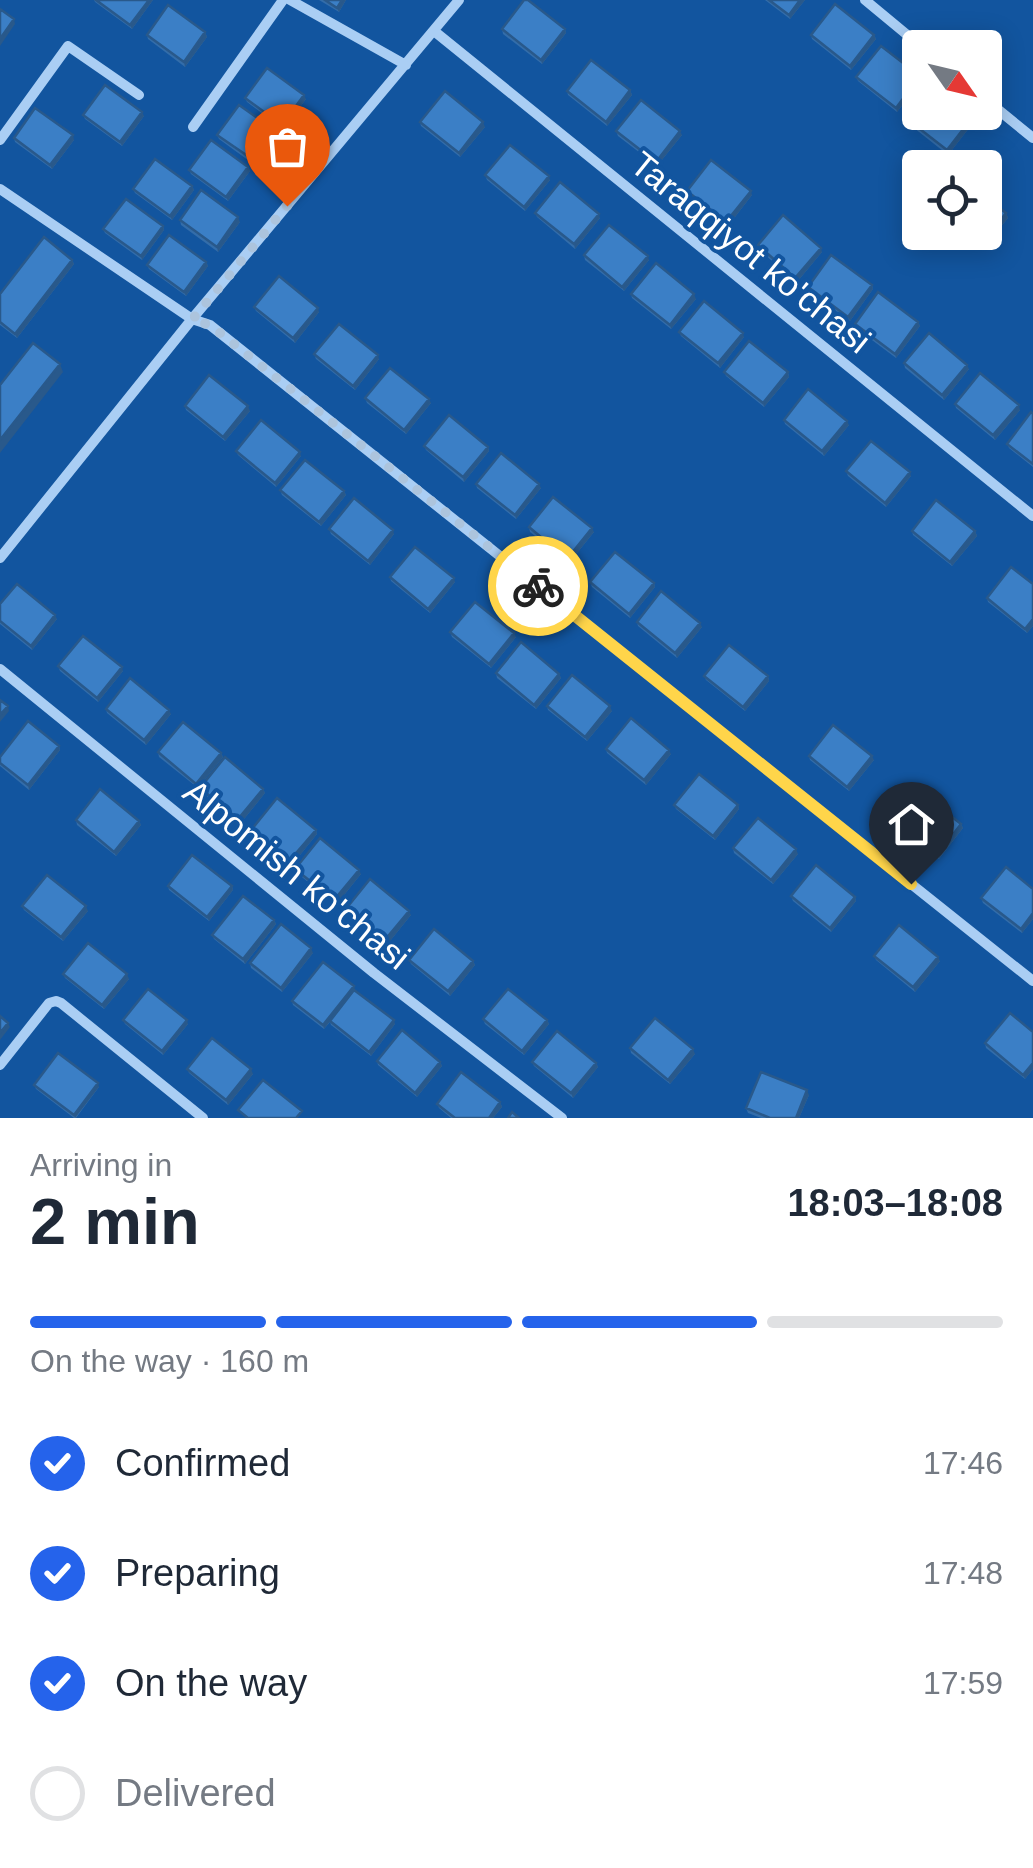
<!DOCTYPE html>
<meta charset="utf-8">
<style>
:root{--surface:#fff;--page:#f6f6f7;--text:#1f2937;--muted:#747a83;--line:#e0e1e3;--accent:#2563eb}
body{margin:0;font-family:Helvetica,sans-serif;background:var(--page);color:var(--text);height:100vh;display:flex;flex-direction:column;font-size:38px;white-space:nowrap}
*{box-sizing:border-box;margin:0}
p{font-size:32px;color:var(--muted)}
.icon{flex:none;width:55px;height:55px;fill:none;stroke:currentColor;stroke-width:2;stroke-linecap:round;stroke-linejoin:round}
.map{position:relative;height:1118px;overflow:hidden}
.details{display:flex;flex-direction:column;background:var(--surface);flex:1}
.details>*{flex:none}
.needle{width:65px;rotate:124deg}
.buttons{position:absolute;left:902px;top:30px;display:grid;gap:20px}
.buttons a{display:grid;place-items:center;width:100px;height:100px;border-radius:10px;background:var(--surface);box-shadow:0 5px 25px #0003;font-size:50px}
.pin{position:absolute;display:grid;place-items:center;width:85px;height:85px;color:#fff;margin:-102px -42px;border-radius:50% 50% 50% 0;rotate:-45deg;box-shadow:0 0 10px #0007}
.pin .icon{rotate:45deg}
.courier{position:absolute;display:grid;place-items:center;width:100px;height:100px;margin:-50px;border:8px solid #ffd54a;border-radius:50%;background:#fff;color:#222;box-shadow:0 2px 12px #0007}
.summary em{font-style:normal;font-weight:700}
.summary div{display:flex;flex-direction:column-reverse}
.summary{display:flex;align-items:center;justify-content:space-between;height:170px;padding:0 30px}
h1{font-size:65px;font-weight:700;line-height:75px}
.bar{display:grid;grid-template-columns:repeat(4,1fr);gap:15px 10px;align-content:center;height:120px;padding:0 30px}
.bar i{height:12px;border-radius:8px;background:var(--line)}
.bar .selected{background:var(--accent)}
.bar p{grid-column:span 4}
ol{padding:0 30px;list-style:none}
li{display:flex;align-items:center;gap:30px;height:110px}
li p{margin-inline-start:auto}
li .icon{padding:10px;border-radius:50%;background:var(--accent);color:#fff;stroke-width:4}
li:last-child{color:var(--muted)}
li i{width:55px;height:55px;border:5px solid var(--line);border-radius:50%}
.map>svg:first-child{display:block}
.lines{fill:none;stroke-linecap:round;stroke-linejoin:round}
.street{stroke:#aacef4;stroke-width:10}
.wall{fill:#336daa}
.shaded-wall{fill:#29598b}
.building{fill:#3b7fc6;stroke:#29598b;stroke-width:2.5}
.done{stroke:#acc4dd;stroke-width:10;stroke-dasharray:0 18}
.route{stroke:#ffd54a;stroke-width:12}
.labels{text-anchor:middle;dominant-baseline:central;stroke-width:8;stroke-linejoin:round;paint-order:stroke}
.street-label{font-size:35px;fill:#fff;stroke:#12559f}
</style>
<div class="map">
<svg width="1033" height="1118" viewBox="0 0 1033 1118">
<rect width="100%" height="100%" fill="#12559f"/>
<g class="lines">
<path class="street" d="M290,0L406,65
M865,0L923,48
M434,31L1033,516
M985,99L1033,138
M193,127L283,0
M0,140L68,46L139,95
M0,189L192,319L210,325L1033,981
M0,558L192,319L459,0
M0,669L374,973L562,1118
M0,1065L49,1003L56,1001L61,1003L203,1118"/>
</g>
<path class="wall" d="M94,0H153L132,29L95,2Z
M319,0H346L339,12Z
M765,0H805L790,19Z
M502,29H565L566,33L542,64L503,34Z
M205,32L207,37L185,67L148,39L147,35Z
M811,35H874L876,39L851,70L812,39Z
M920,76V83L897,112L858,81L856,77Z
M630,90L632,95L607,126L568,95L567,91Z
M245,98L306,99L283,129L247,102Z
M83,115L144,116L122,146L85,119Z
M907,119H971L973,123L948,155L909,124Z
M420,122L485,127L460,157L421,126Z
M276,131L278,136L256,166L219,139L217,135Z
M616,131L682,135L657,166L618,136Z
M14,138L74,140L52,169L15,142Z
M248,167L250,171L228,201L191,174L189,170Z
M485,175L550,180L525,211L487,180Z
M192,186L194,190L172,220L135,193L133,189Z
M687,191L752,195L728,226L688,195Z
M535,213L600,218L575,249L537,217Z
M1006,213L1008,218L983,249L963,232H985Z
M180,220L240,222L218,252L181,225Z
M163,226L164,230L142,260L105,233L103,229Z
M758,245L822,252L797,282L759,250Z
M584,255L649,260L624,291L585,260Z
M72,260L74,264L17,338L0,325V294Z
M206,262L208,266L186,296L149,269L147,265Z
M872,285L873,289L850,321L810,292L808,287Z
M631,294L696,299L671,329L632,298Z
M254,307L319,312L295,343L256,311Z
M918,322L920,326L896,358L856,328L855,324Z
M679,332L744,337L720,368L681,336Z
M314,354L379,359L355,390L316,359Z
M904,363L969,369L944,400L905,368Z
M724,372H788L789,377L764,407L726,376Z
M365,398L431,403L406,434L367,403Z
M955,404L1020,410L995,440L956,408Z
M185,406L250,411L225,441L186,410Z
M1033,414V467L1009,448L1007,444Z
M784,420L849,425L824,456L785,424Z
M424,446L488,447L489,451L464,482L426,450Z
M236,451L301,456L276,487L238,455Z
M846,471L911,476L886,507L848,476Z
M476,484L541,488L516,519L477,488Z
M280,490L344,491L346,495L321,526L282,495Z
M529,527L594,532L569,563L530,532Z
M329,529L394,534L370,565L331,534Z
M912,531H975L977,536L952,566L913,535Z
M390,577L455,582L430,613L391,581Z
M590,582L654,583L655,587L630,618L592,587Z
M1033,584V626L1027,633L988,602L987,598Z
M0,604L57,619L32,650L0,624Z
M637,622L702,627L677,658L638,626Z
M450,632L516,637L491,668L452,637Z
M58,666L123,671L98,702L60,671Z
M496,673L559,674L561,678L536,709L497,678Z
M704,676H768L769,681L745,711L706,680Z
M547,706L612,711L587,741L548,710Z
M106,709L171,714L146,745L107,713Z
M59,746L60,750L29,790L0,766V757Z
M606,749L671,754L646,785L607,753Z
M158,752L221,753L223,757L198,788L159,757Z
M809,756L874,760L849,791L810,760Z
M200,788L263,789L265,793L240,824L201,792Z
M674,805H738L739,809L715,840L676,809Z
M76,820L139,821L141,825L116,856L77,825Z
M898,824H961L963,828L939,859L899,829Z
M252,829L316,830L317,834L292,865L253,833Z
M733,848L798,854L773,884L734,853Z
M295,869L361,874L336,905L297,873Z
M168,886H232L233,890L209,921L169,890Z
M1033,889V919L1022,933L983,903L981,898Z
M791,896L855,897L856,901L831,932L793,901Z
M22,906L88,911L63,941L24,910Z
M345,910L411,915L386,946L347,914Z
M274,920L276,924L245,964L214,939L212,935Z
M313,953L282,992L251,968L250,963Z
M874,956L940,961L915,992L876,960Z
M409,960L473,961L475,965L450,996L411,964Z
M63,974L129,979L104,1009L65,978Z
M355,991L395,1024L371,1056L331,1025L330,1022L324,1029L293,1005L292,1001Z
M483,1019L547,1020L549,1024L524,1055L485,1024Z
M123,1020L188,1024L163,1055L125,1024Z
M1033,1032V1069L1025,1079L986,1048L985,1043Z
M630,1048L695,1054L670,1084L631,1053Z
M377,1061L440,1062L442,1066L417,1097L378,1065Z
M532,1062L596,1063L598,1067L573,1098L534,1066Z
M187,1069L253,1074L228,1105L189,1073Z
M34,1085L99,1087L76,1118H74L36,1089Z
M809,1095L799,1118H761L748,1113L746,1108Z
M500,1102L502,1107L493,1118H451L439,1108L437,1104Z"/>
<path class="shaded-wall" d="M149,0H153L132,29L130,25Z
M342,0H346L339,12L337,8Z
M800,0H805L790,19L789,15Z
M14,19L15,24L0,46V39Z
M565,29L566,33L542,64L541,60Z
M205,32L207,37L185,67L184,62Z
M874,35L876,39L851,70L850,66Z
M920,76V83L897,112L896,108Z
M630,90L632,95L607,126L606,122Z
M304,95L306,99L283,129L282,125Z
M142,112L144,116L122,146L120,142Z
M971,119L973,123L948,155L947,150Z
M483,122L485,127L460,157L459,153Z
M276,131L278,136L256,166L255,161Z
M680,131L682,135L657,166L656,162Z
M73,135L74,140L52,169L50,165Z
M248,167L250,171L228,201L226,197Z
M549,176L550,180L525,211L524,207Z
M192,186L194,190L172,220L170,216Z
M751,191L752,195L728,226L726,222Z
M1006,213L1008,218L983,249L982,244Z
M599,214L600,218L575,249L574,244Z
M238,217L240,222L218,252L217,247Z
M163,226L164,230L142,260L141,256Z
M821,248L822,252L797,282L795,278Z
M648,256L649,260L624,291L622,287Z
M72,260L74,264L17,338L15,334Z
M206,262L208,266L186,296L184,292Z
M872,285L873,289L850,321L848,317Z
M694,294L696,299L671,329L670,325Z
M318,308L319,312L295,343L293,338Z
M918,322L920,326L896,358L895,354Z
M743,333L744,337L720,368L718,363Z
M378,355L379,359L355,390L353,386Z
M60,364L63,372L0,453V440Z
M967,365L969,369L944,400L942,395Z
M788,372L789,377L764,407L763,403Z
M429,399L431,403L406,434L404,430Z
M1019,405L1020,410L995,440L993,435Z
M248,406L250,411L225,441L223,437Z
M847,421L849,425L824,456L822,451Z
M488,447L489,451L464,482L463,477Z
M300,452L301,456L276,487L275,483Z
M910,472L911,476L886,507L885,503Z
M539,484L541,488L516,519L515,515Z
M344,491L346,495L321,526L319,522Z
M592,528L594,532L569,563L567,559Z
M393,530L394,534L370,565L368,561Z
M975,531L977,536L952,566L950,562Z
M454,578L455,582L430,613L428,609Z
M654,583L655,587L630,618L629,614Z
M55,615L57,619L32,650L31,646Z
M1033,619V626L1027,633L1025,629Z
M700,623L702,627L677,658L675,653Z
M514,633L516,637L491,668L489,664Z
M122,667L123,671L98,702L97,698Z
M559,674L561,678L536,709L534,705Z
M768,676L769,681L745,711L743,707Z
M8,706L9,711L0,722V715Z
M610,706L612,711L587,741L585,737Z
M169,710L171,714L146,745L144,740Z
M59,746L60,750L29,790L28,785Z
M669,750L671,754L646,785L644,780Z
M221,753L223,757L198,788L196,784Z
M872,756L874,760L849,791L847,787Z
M263,789L265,793L240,824L238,819Z
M738,805L739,809L715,840L713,836Z
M139,821L141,825L116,856L114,852Z
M961,824L963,828L939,859L937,855Z
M316,830L317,834L292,865L290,860Z
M796,849L798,854L773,884L771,880Z
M359,870L361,874L336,905L334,900Z
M232,886L233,890L209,921L207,917Z
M855,897L856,901L831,932L830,928Z
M86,906L88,911L63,941L61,937Z
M409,911L411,915L386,946L384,941Z
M1033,913V919L1022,933L1021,929Z
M274,920L276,924L245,964L243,959Z
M311,948L313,953L282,992L281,988Z
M938,957L940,961L915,992L913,987Z
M473,961L475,965L450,996L448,991Z
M127,974L129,979L104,1009L102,1005Z
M354,986L355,990L324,1029L323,1025Z
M187,1020L188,1024L163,1055L162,1051Z
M394,1020L395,1024L371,1056L369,1052Z
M547,1020L549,1024L524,1055L522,1051Z
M8,1023L10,1027L0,1040V1033Z
M693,1049L695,1054L670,1084L668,1080Z
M440,1062L442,1066L417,1097L415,1093Z
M596,1063L598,1067L573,1098L571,1093Z
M1033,1063V1069L1025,1079L1023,1075Z
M251,1069L253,1074L228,1105L226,1100Z
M98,1083L99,1087L75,1118L74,1115Z
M807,1090L809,1095L799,1118H796Z
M500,1102L502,1107L493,1118H489Z"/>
<path class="building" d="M96,0H149L130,25Z
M325,0H342L337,8Z
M524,0H528L565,29L541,60L502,29Z
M769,0H800L789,15Z
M835,4L874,35L850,66L811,35Z
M168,5L205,32L184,62L147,35Z
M0,9L14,19L0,39Z
M881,46L920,76L896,108L856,77Z
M591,60L630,90L606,122L567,91Z
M267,68L304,95L282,125L245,98Z
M105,85L142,112L120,142L83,115Z
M445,91L483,122L459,153L420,122Z
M641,100L680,131L656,162L616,131Z
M920,103V112H963L971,119L947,150L907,119Z
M239,105L276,131L255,161L217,135Z
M35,108L73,135L50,165L14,138Z
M211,140L248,167L226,197L189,170Z
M510,145L549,176L524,207L485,175Z
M155,159L192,186L170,216L133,189Z
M711,160L751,191L726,222L687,191Z
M560,182L599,214L574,244L535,213Z
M201,190L238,217L217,247L180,220Z
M985,197L1006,213L982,244L967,232H985Z
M126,199L163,226L141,256L103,229Z
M783,215L821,248L795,278L758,245Z
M609,225L648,256L622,287L584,255Z
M169,235L206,262L184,292L147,265Z
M44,237L72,260L15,334L0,322V294Z
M831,255L872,285L848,317L808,287Z
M656,263L694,294L670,325L631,294Z
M279,276L318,308L293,338L254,307Z
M878,292L918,322L895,354L855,324Z
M704,301L743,333L718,363L679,332Z
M339,324L378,355L353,386L314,354Z
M929,333L967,365L942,395L904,363Z
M749,341L788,372L763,403L724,372Z
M33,343L60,364L0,440V385Z
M390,368L429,399L404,430L365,398Z
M980,373L1019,405L993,435L955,404Z
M209,375L248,406L223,437L185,406Z
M808,389L847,421L822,451L784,420Z
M1031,412L1033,414V464L1007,444Z
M449,415L488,447L463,477L424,446Z
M261,420L300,452L275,483L236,451Z
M871,441L910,472L885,503L846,471Z
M501,453L539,484L515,515L476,484Z
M305,460L344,491L319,522L280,490Z
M553,497L592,528L567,559L529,527Z
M354,498L393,530L368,561L329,529Z
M936,500L975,531L950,562L912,531Z
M415,547L454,578L428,609L390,577Z
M615,552L654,583L629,614L590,582Z
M1011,567L1033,584V619L1025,629L987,598Z
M17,584L55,615L31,646L0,621V604Z
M661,591L700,623L675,653L637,622Z
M475,602L514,633L489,664L450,632Z
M83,636L122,667L97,698L58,666Z
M521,642L559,674L534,705L496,673Z
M729,645L768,676L743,707L704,676Z
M572,675L610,706L585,737L547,706Z
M130,678L169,710L144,740L106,709Z
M0,700L8,706L0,715Z
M631,718L669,750L644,780L606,749Z
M28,721L59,746L28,785L0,763V757Z
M183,722L221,753L196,784L158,752Z
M833,725L872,756L847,787L809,756Z
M225,757L263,789L238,819L200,788Z
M699,774L738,805L713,836L674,805Z
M100,789L139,821L114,852L76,820Z
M922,793L961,824L937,855L898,824Z
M277,798L316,830L290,860L252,829Z
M758,818L796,849L771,880L733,848Z
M320,838L359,870L334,900L295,869Z
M192,855L232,886L207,917L168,886Z
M816,865L855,897L830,928L791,896Z
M1006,867L1033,889V913L1021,929L981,898Z
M47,875L86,906L61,937L22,906Z
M370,879L409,911L384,941L345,910Z
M243,896L274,920L243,959L212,935Z
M281,924L311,948L281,988L250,963Z
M899,925L938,957L913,987L874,956Z
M434,929L473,961L448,991L409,960Z
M88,943L127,974L102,1005L63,974Z
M323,962L354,986L323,1025L292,1001Z
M148,989L187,1020L162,1051L123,1020Z
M508,989L547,1020L522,1051L483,1019Z
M354,990L394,1020L369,1052L330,1021Z
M1010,1013L1033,1032V1063L1023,1075L985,1043Z
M0,1016L8,1023L0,1033Z
M655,1018L693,1049L668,1080L630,1048Z
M402,1030L440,1062L415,1093L377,1061Z
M557,1031L596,1063L571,1093L532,1062Z
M212,1038L251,1069L226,1100L187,1069Z
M58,1053L98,1083L74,1115L34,1085Z
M461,1072L500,1102L489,1118H455L437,1104Z
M761,1072L807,1090L796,1118H770L746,1108Z
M263,1080L302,1111L296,1118H248L238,1110Z
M512,1112L519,1118H508Z"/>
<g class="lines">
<path class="done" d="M287,206L192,320L210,325L538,586"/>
<path class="route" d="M538,586L911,884"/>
</g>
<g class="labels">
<g class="street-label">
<text transform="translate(751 252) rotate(39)">Taraqqiyot ko'chasi</text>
<text transform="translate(297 874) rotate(39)">Alpomish ko'chasi</text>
</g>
</g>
</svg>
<div class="buttons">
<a><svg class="needle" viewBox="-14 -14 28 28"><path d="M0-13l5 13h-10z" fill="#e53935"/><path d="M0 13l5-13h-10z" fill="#747a83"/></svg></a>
<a><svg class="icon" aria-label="locate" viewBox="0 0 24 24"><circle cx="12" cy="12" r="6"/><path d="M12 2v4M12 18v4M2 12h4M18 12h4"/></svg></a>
</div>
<div class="pin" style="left:287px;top:206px;background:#ea580c"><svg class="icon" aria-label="bag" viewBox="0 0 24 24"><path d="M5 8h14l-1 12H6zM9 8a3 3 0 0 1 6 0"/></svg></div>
<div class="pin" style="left:911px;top:884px;background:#1f2937"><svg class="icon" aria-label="home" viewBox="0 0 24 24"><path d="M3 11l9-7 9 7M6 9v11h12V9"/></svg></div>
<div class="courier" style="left:538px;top:586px"><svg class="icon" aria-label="bike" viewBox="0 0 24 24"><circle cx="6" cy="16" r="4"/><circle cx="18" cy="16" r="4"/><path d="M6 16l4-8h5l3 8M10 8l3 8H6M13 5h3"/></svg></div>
</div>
<section class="details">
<div class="summary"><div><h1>2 min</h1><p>Arriving in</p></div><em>18:03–18:08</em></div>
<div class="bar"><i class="selected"></i><i class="selected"></i><i class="selected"></i><i></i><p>On the way · 160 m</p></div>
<ol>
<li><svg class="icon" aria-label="check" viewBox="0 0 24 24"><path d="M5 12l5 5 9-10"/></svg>Confirmed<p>17:46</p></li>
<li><svg class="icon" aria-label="check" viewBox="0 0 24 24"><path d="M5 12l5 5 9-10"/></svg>Preparing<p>17:48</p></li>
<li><svg class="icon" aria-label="check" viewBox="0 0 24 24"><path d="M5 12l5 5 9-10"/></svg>On the way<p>17:59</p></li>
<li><i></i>Delivered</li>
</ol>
</section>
